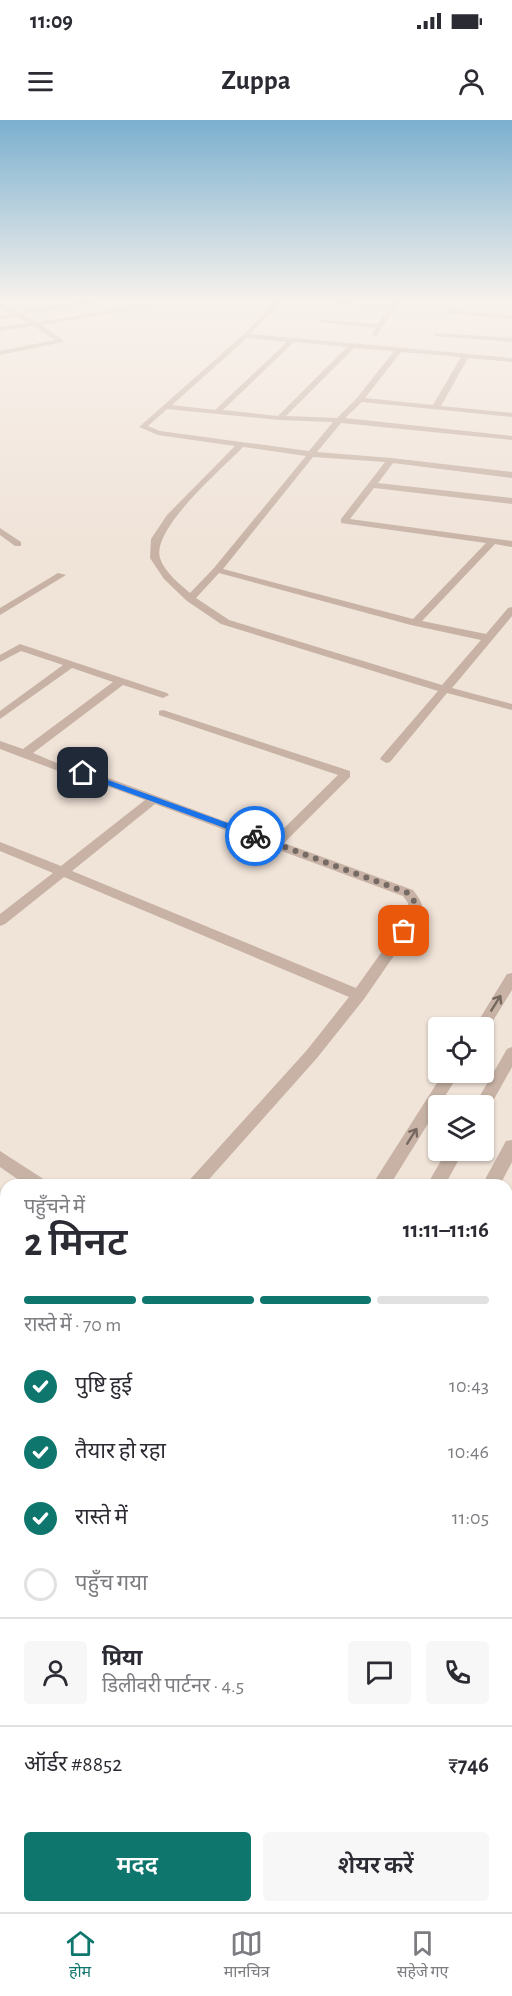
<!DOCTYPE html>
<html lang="hi">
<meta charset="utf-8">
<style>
:root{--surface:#fff;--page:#f7f7f7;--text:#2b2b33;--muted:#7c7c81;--line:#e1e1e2;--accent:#0f766e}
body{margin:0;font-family:"Alegreya Sans","Noto Sans Devanagari",sans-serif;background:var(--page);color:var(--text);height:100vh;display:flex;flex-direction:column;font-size:22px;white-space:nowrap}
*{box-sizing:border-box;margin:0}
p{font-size:20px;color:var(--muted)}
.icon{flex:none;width:33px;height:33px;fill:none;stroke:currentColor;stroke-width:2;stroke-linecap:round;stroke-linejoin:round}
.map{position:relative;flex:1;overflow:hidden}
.drawer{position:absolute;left:0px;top:1059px;width:513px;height:734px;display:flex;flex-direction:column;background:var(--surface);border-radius:18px 18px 0 0;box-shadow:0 2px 4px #0004}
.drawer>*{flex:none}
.fabs{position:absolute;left:428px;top:897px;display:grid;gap:12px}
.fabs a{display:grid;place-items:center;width:66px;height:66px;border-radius:6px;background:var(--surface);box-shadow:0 2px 4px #0004;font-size:30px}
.pin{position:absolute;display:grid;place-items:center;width:51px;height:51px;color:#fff;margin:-26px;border-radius:12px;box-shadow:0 3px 9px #0006}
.courier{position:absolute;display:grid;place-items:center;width:60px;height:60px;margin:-30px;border:4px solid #1a73e8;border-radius:50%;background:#fff;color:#222;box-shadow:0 2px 8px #0007}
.headline em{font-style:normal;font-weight:600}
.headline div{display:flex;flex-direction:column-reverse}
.headline{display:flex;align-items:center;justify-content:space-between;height:102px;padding:0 24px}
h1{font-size:39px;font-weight:600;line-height:45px}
.bar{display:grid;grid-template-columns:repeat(4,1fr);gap:9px 6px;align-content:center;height:72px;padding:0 24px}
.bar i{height:8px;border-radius:4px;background:var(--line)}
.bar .current{background:var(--accent)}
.bar p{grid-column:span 4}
.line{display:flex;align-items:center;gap:15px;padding:0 24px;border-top:2px solid var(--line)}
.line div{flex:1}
.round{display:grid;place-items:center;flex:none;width:63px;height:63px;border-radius:6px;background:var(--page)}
ol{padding:0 24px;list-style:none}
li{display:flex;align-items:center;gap:18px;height:66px}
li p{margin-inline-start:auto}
li .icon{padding:6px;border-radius:50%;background:var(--accent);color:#fff;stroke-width:4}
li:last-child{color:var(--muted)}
li i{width:33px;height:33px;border:3px solid var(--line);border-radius:50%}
.cta{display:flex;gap:12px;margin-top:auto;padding:12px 24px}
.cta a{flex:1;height:69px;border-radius:6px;background:var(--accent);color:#fff;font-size:24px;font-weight:600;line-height:69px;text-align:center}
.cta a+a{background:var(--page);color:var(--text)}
.status{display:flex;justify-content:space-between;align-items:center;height:42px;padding:0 30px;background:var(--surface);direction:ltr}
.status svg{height:16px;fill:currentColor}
header{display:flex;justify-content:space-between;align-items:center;height:78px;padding:0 24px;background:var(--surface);font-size:27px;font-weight:600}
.tab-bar{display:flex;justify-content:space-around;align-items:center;height:84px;border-top:2px solid var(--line);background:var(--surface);font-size:16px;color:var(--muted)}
.tab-bar a{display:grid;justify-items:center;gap:3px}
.tab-bar .current{color:var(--accent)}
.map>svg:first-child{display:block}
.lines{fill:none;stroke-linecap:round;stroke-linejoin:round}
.minor{fill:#c7b2a5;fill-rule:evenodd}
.oneway{stroke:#76675f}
.route{fill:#1a73e8}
.done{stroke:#756a64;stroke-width:6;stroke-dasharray:0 10.8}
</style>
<div class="status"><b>11:09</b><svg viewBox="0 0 49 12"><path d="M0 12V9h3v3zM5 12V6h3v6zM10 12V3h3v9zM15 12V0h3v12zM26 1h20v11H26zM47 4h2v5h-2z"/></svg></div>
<header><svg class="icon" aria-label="menu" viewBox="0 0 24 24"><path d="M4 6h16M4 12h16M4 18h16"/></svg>Zuppa<svg class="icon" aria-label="person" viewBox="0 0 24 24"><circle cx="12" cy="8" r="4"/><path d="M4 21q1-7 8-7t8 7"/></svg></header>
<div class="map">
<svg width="512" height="1792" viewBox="0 0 512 1792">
<rect width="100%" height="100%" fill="#f0e3d8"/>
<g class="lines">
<path class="minor" d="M104,179H120L24,195L36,202L153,184L156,186L41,205L63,220V222L0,235V231L55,220L34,206L0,211V207L28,203L16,196L0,199V195L10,194L0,188V184L18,192Z
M277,179H284L250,214L512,238V242L468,238L441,286L512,293V297L362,282L345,298L512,316V320L341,303L317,332L391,338L512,352V358L393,343L378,363L512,378V384L374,368L350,399L512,421V427L495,424L422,501L486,514L508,488L512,487V496L452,568L512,584V590L447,573L390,642L386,643L380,639L382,636L438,571L221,504L187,481L164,459L150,438L151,419L167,395L235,326L158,315L139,307L243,215ZM247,218L287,222L215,290L172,285ZM294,222L347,227L278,296L223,290ZM354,228L394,231L357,278L337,298L286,296ZM401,232L461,237L433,285L365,278ZM167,289L280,300L333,302L309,331L160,311L148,306ZM243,327L306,336L214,448L190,473C180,464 164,452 160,438C151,409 223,348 243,327ZM313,337L385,342L341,399V403L486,423L413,499L223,449ZM219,453L411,505L481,520L442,565L229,500L196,478Z
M395,179H401L376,216L371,215L376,208L319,202L322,200L378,204L388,190L334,184L337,182L390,186Z
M489,179H512V183Z
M448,190L512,195V199L446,193Z
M436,213L512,218V222L434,216Z
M0,408L21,422V426H15L0,415Z
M58,453L66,455L0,495V488Z
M20,524L167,573L169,575L163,578L123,565L33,633L71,649L69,652H61L0,629V621L23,629L113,562L72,548L0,599V591L63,545L21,531L0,542V535Z
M163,590L350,651V657L284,723L413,770C420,779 426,787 420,798L364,879L317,938L204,1065H185L307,930L349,877L64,757L5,804L0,806V794L53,753L0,731V722L61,746L145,680L79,656V650H87L273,719L338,655L159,595V591ZM155,684L403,776L408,783V795L356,868L72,751Z
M512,853V870L486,912L483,913V908H474L507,854Z
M512,927V947L488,990L483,992V986H474L507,929Z
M444,952H460L390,1065H372Z
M512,1020V1042L500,1065H482L506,1021Z
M447,1030H464L445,1065H427Z
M0,1031L45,1060L48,1065H26L0,1047Z
M512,1137V1161L507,1163V1139Z
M507,1323L512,1324V1344L507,1343Z
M512,1508V1541L507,1543V1510Z
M6,1666V1698L0,1700V1668Z
M6,1780V1786H30L27,1792H1Z
M80,1786H107L104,1792H78Z
M178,1786H205L202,1792H176Z
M393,1786H420L417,1792H391Z"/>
</g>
<defs><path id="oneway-shaft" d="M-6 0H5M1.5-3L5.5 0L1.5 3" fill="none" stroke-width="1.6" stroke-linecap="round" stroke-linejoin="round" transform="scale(1.5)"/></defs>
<g class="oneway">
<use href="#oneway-shaft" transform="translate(496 883) rotate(-58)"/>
<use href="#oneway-shaft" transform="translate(412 1016) rotate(-58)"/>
</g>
<linearGradient id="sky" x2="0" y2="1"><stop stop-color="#7bb0cf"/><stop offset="0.42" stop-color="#f8f2ed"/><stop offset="1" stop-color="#f8f2ed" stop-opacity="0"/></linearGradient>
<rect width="512" height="430" fill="url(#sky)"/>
<path class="route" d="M83,651L258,714L259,716L252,718L80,655V652Z"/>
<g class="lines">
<path class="done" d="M255,716L408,773C422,787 414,797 404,811"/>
</g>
</svg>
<div class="fabs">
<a><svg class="icon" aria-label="locate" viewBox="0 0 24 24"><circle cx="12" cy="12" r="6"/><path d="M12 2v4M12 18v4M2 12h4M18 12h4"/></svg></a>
<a><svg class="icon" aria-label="layers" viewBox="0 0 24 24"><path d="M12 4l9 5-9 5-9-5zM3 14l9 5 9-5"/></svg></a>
</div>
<div class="pin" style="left:404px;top:811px;background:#ea580c"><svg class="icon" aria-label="bag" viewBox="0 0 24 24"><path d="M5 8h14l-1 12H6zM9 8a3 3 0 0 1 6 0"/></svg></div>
<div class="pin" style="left:83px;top:653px;background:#1f2937"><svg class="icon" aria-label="home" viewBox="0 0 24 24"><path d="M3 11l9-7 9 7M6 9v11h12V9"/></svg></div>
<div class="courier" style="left:255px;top:716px"><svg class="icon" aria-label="bike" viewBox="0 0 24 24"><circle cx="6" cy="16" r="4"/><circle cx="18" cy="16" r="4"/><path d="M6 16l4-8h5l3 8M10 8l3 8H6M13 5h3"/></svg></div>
<section class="drawer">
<div class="headline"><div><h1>2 मिनट</h1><p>पहुँचने में</p></div><em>11:11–11:16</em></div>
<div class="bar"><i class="current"></i><i class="current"></i><i class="current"></i><i></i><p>रास्ते में · 70 m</p></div>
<ol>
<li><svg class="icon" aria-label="check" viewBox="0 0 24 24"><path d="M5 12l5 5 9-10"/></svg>पुष्टि हुई<p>10:43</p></li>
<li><svg class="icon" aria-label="check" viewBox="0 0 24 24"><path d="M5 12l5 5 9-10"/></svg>तैयार हो रहा<p>10:46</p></li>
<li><svg class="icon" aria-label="check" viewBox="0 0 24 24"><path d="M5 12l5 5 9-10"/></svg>रास्ते में<p>11:05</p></li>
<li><i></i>पहुँच गया</li>
</ol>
<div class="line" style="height:108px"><a class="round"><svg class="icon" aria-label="person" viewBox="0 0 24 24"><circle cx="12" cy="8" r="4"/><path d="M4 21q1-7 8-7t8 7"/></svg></a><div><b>प्रिया</b><p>डिलीवरी पार्टनर · 4.5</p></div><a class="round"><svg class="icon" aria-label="chat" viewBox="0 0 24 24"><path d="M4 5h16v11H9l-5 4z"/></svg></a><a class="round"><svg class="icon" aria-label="phone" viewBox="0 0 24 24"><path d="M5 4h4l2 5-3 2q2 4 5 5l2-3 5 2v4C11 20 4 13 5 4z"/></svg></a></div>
<div class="line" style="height:78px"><div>ऑर्डर #8852</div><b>₹746</b></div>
<div class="cta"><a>मदद</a><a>शेयर करें</a></div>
</section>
</div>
<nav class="tab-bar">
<a class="current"><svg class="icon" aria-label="home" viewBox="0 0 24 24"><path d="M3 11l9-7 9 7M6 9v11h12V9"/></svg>होम</a>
<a><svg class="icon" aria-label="map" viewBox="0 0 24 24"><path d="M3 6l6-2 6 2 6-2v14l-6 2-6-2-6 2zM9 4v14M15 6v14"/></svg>मानचित्र</a>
<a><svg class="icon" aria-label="saved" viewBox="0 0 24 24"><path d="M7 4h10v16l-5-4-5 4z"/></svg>सहेजे गए</a>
</nav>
